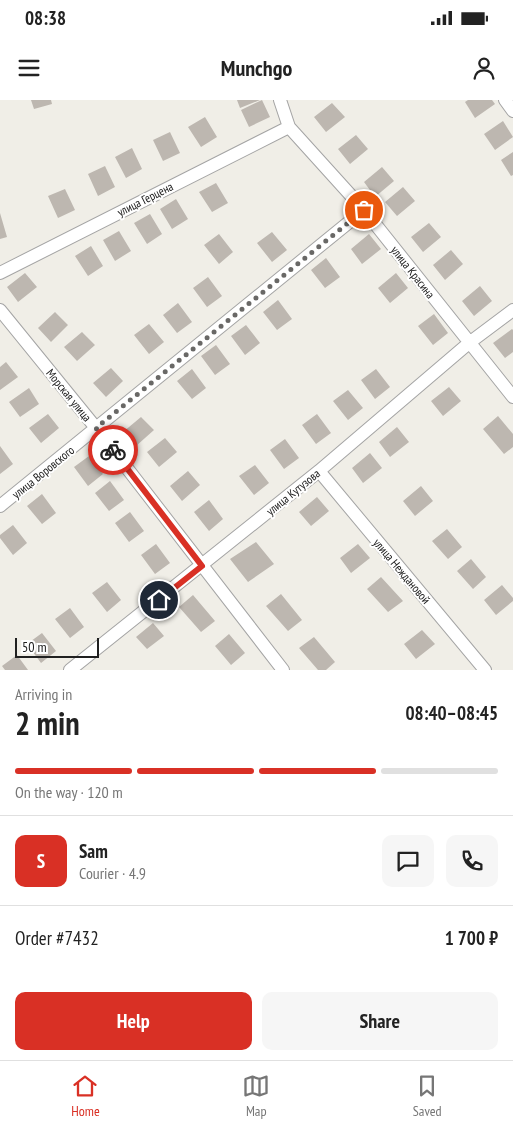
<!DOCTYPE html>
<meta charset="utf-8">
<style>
:root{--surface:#fff;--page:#f6f6f6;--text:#222;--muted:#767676;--line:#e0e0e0;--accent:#d93025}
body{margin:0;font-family:"PT Sans Narrow",sans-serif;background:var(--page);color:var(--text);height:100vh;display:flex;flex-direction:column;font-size:19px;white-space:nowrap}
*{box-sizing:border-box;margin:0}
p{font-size:16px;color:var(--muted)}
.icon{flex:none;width:28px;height:28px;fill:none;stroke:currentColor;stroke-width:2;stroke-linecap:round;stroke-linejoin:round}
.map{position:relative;height:570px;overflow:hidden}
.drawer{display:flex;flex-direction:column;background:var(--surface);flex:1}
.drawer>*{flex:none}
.scale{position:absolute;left:15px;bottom:12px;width:84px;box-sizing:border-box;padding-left:5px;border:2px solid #202020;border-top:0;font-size:14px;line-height:18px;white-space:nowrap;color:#202020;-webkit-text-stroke:4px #fff;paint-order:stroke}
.pin{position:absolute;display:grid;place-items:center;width:42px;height:42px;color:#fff;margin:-21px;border:2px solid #fff;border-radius:50%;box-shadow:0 1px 5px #0007}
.courier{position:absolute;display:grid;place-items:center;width:50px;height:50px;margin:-25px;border:4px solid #d93025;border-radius:50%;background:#fff;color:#222;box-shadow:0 1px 6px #0007}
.headline em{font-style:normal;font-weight:800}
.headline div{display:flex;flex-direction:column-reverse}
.headline{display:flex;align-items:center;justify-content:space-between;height:85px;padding:0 15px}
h1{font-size:32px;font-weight:800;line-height:38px}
.bar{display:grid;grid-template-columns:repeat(4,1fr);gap:8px 5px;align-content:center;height:60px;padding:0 15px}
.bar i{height:6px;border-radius:4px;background:var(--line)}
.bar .active{background:var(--accent)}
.bar p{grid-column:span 4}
.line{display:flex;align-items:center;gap:12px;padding:0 15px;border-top:1px solid var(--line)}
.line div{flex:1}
.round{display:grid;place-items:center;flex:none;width:52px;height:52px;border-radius:10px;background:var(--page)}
.action{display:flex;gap:10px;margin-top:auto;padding:10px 15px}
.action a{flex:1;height:58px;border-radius:10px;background:var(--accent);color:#fff;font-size:20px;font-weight:800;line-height:58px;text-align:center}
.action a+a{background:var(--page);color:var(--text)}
.status{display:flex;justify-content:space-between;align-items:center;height:35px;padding:0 25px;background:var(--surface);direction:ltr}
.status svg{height:14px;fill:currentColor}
header{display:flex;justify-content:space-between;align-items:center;height:65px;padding:0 15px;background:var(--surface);font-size:22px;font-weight:800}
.dock{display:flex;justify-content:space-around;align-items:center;height:70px;border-top:1px solid var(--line);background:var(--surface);font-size:14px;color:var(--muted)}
.dock a{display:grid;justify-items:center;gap:2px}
.dock .active{color:var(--accent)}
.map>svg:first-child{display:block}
.building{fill:#bdb7b0}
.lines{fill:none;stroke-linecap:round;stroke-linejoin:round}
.minor-casing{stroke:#a4a4a4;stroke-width:14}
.minor{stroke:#fff;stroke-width:12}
.done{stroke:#696866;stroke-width:5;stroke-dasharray:0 9}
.route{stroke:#d93025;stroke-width:6}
.labels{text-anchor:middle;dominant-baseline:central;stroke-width:4;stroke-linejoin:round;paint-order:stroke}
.street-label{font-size:12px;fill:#202020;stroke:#fff}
</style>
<div class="status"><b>08:38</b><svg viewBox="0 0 49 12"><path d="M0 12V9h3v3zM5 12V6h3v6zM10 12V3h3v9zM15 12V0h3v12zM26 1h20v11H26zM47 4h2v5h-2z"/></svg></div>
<header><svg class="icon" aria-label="menu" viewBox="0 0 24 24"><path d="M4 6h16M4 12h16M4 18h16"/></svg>Munchgo<svg class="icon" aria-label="person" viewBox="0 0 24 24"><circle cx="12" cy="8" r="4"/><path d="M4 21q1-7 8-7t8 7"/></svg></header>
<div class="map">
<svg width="513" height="570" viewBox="0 0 513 570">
<rect width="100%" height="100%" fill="#f0eee7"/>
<path class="building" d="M31,0H51L52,4L34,9Z
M237,0H260L240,8Z
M262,0L270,17L249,27L241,10Z
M468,0H492L495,4L475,18L465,2Z
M332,3L345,17L326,32L314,17Z
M205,17L217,37L201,47L188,27Z
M503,21L513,37L495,50L484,34Z
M170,32L180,53L163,61L153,40Z
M356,35L368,49L350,64L338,49Z
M132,48L142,69L126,78L115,57Z
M513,52V75L511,76L501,60Z
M105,66L115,87L98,96L88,74Z
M382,67L394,81L375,97L364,82Z
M216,83L228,103L212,112L199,92Z
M403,87L415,101L397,116L385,102Z
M65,89L75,110L58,118L48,96Z
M176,99L188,119L172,129L160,109Z
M0,113L7,137L0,139Z
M150,114L162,134L147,144L134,123Z
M429,123L441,137L423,152L411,137Z
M119,131L131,151L115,161L103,140Z
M272,132L287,150L272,162L257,143Z
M219,134L233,152L219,164L204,145Z
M369,134L381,149L362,164L351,149Z
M91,146L103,166L88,176L75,156Z
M451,150L463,164L445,180L433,165Z
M326,158L340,177L325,188L311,170Z
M25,173L37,187L18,202L7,187Z
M396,173L408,188L390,203L378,188Z
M208,177L222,196L207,207L193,188Z
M480,186L492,201L474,216L462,201Z
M278,200L292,219L277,230L263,212Z
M178,203L192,222L177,233L163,215Z
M55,212L68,225L51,242L38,228Z
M434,214L448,233L433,245L418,226Z
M149,224L164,242L149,254L134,235Z
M246,225L260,243L245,255L231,236Z
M512,229L513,230V252L505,258L493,243Z
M82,232L95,245L77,261L64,247Z
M216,245L230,264L215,275L201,256Z
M6,262L18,277L0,290V267Z
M111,268L123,281L106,297L93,283Z
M192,269L206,288L192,299L177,281Z
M376,269L390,287L375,299L361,280Z
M449,287L461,301L443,316L431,301Z
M29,288L39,304L20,317L9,302Z
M348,290L363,308L348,320L333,301Z
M48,314L59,328L41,343L29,328Z
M317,314L331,333L316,344L302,325Z
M498,316L513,334V347L504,354L483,329Z
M141,317L154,330L136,346L123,332Z
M397,327L409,342L390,357L379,342Z
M165,338L177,352L159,367L147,352Z
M285,339L299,358L284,369L270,350Z
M0,346L13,364L0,374Z
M370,353L382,368L363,383L352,368Z
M89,356L103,374L88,386L74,367Z
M255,365L269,383L254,395L239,376Z
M188,371L200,385L182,401L170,386Z
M110,381L124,400L109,411L95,393Z
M421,386L433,401L415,416L403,401Z
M42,394L56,413L42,424L27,406Z
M317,397L329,411L311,426L299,412Z
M209,400L223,419L209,431L194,412Z
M130,412L144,431L129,442L115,423Z
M13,425L27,443L13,455L0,438V435Z
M447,429L462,447L448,459L432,441Z
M256,442L274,464L248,482L230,459Z
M156,444L170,463L155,474L141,455Z
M358,444L370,458L351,473L340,458Z
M471,459L486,477L473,489L457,471Z
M381,477L403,501L388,512L367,489Z
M107,482L121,500L107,512L92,493Z
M502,485L513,498V501L496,515L484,500Z
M281,494L302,520L288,531L266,506Z
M193,495L215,521L201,532L179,507Z
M70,508L84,527L70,538L55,519Z
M153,523L164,536L147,549L136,537Z
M422,530L435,544L416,559L404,544Z
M42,533L56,551L41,563L27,544Z
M229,534L245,553L231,565L215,546Z
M314,537L335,562L326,570H318L299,548Z
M17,555L28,570H5L2,566Z"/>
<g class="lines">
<defs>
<path id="minor" d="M280,0L289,27L364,110L513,297
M505,0L513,11
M0,173L289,27
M0,210L96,328L283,570
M319,371L485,570
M0,406L364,110
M70,570L319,371L469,243L513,210"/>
</defs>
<use href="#minor" class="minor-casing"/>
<use href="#minor" class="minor"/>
</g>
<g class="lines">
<path class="done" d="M113,350L96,328L364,110"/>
<path class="route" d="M113,350L202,466L159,500"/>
</g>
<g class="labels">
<g class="street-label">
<text transform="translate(145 99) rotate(-27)">улица Герцена</text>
<text transform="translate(413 172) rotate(52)">улица Красина</text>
<text transform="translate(69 295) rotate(51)">Морская улица</text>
<text transform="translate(43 372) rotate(-39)">улица Воровского</text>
<text transform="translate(293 392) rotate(-39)">улица Кутузова</text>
<text transform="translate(402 471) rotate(50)">улица Неждановой</text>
</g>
</g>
</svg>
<div class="scale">50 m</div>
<div class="pin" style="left:364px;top:110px;background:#ea580c"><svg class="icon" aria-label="bag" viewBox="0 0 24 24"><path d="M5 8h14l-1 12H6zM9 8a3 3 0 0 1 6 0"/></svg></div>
<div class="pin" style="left:159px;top:500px;background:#1f2937"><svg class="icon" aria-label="home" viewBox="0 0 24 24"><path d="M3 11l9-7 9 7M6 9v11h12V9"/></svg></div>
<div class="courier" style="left:113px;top:350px"><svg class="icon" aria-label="bike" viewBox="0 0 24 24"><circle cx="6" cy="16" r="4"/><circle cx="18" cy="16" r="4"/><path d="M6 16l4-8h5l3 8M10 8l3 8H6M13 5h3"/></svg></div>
</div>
<section class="drawer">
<div class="headline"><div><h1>2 min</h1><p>Arriving in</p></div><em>08:40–08:45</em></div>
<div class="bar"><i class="active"></i><i class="active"></i><i class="active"></i><i></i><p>On the way · 120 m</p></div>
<div class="line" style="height:90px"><b class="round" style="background:var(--accent);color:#fff">S</b><div><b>Sam</b><p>Courier · 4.9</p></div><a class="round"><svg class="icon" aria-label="chat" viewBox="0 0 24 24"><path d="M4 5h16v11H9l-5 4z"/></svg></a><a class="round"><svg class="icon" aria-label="phone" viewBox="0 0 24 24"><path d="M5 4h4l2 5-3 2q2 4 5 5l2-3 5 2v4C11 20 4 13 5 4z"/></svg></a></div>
<div class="line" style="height:65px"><div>Order #7432</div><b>1 700 ₽</b></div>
<div class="action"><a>Help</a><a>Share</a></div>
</section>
<nav class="dock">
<a class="active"><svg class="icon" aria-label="home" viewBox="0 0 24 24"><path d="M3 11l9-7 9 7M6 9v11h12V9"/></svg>Home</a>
<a><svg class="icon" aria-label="map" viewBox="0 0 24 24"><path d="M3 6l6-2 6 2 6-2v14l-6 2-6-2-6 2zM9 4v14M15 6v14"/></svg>Map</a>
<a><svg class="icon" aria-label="saved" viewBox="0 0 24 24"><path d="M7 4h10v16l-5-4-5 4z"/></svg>Saved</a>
</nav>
